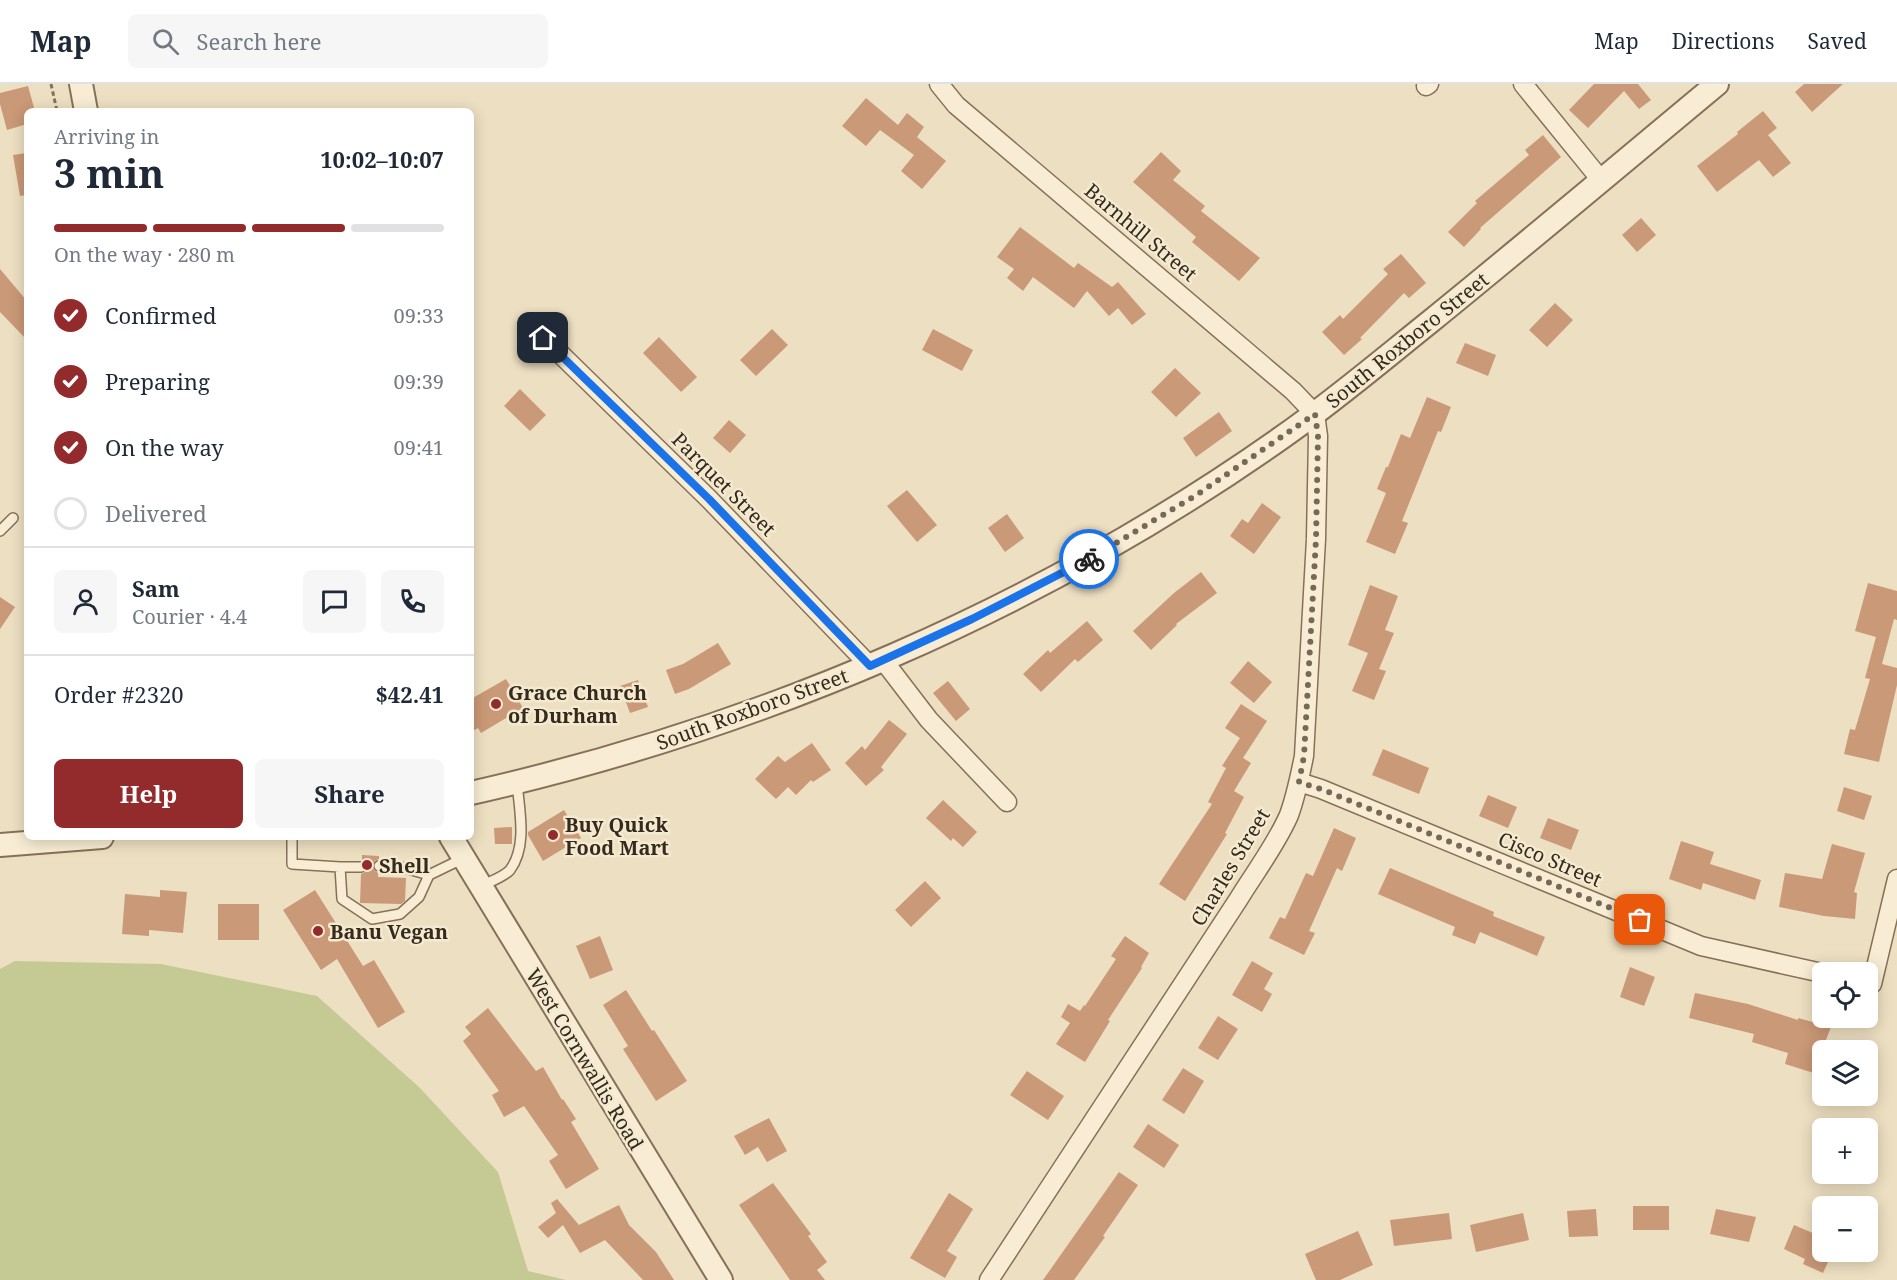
<!DOCTYPE html>
<meta charset="utf-8">
<style>
:root{--surface:#fff;--page:#f6f6f7;--text:#1f2937;--muted:#747a83;--line:#e0e1e3;--accent:#932a2c}
body{margin:0;font-family:"Noto Serif",serif;background:var(--page);color:var(--text);height:100vh;display:flex;flex-direction:column;font-size:22px;white-space:nowrap}
*{box-sizing:border-box;margin:0}
p{font-size:20px;color:var(--muted)}
.icon{flex:none;width:33px;height:33px;fill:none;stroke:currentColor;stroke-width:2;stroke-linecap:round;stroke-linejoin:round}
.map{position:relative;flex:1;overflow:hidden}
.details{position:absolute;left:24px;top:24px;width:450px;height:732px;display:flex;flex-direction:column;background:var(--surface);border-radius:9px;box-shadow:0 3px 15px #0003}
.details>*{flex:none}
.fabs{position:absolute;left:1812px;top:878px;display:grid;gap:12px}
.fabs a{display:grid;place-items:center;width:66px;height:66px;border-radius:9px;background:var(--surface);box-shadow:0 3px 15px #0003;font-size:30px}
.pin{position:absolute;display:grid;place-items:center;width:51px;height:51px;color:#fff;margin:-26px;border-radius:12px;box-shadow:0 3px 9px #0006}
.courier{position:absolute;display:grid;place-items:center;width:60px;height:60px;margin:-30px;border:4px solid #1a73e8;border-radius:50%;background:#fff;color:#222;box-shadow:0 2px 8px #0007}
.headline em{font-style:normal;font-weight:700}
.headline div{display:flex;flex-direction:column-reverse}
.headline{display:flex;align-items:center;justify-content:space-between;height:102px;padding:0 30px}
h1{font-size:39px;font-weight:700;line-height:45px}
.bar{display:grid;grid-template-columns:repeat(4,1fr);gap:9px 6px;align-content:center;height:72px;padding:0 30px}
.bar i{height:8px;border-radius:4px;background:var(--line)}
.bar .on{background:var(--accent)}
.bar p{grid-column:span 4}
.line{display:flex;align-items:center;gap:15px;padding:0 30px;border-top:2px solid var(--line)}
.line div{flex:1}
.round{display:grid;place-items:center;flex:none;width:63px;height:63px;border-radius:9px;background:var(--page)}
ol{padding:0 30px;list-style:none}
li{display:flex;align-items:center;gap:18px;height:66px}
li p{margin-inline-start:auto}
li .icon{padding:6px;border-radius:50%;background:var(--accent);color:#fff;stroke-width:4}
li:last-child{color:var(--muted)}
li i{width:33px;height:33px;border:3px solid var(--line);border-radius:50%}
.primary-button{display:flex;gap:12px;margin-top:auto;padding:12px 30px}
.primary-button a{flex:1;height:69px;border-radius:9px;background:var(--accent);color:#fff;font-size:24px;font-weight:700;line-height:69px;text-align:center}
.primary-button a+a{background:var(--page);color:var(--text)}
header{display:flex;align-items:center;gap:36px;box-sizing:border-box;height:84px;padding:0 30px;background:var(--surface);border-bottom:2px solid var(--line)}
header strong{font-size:28px}
nav{display:flex;gap:33px;margin-inline-start:auto;font-size:21px}
.search{width:420px;height:54px;background:var(--page);display:flex;align-items:center;gap:15px;box-sizing:border-box;padding:0 21px;border-radius:9px;color:var(--muted);font-size:22px}
.map>svg:first-child{display:block}
.green{fill:#c5ca95}
.building{fill:#ca9977}
.lines{fill:none;stroke-linecap:round;stroke-linejoin:round}
.service-casing{stroke:#867059;stroke-width:12}
.minor-casing{stroke:#867059;stroke-width:21}
.tertiary-casing{stroke:#867059;stroke-width:26}
.path{stroke:#867059;stroke-width:3;stroke-dasharray:4.5 3;stroke-linecap:butt}
.service{stroke:#f8edd4;stroke-width:9}
.minor{stroke:#f8edd4;stroke-width:18}
.tertiary{stroke:#f8edd4;stroke-width:22}
.done{stroke:#766956;stroke-width:6;stroke-dasharray:0 10.8}
.route{stroke:#1a73e8;stroke-width:8}
.poi-dot{fill:#932a2c;stroke:#f4ead0;stroke-width:2}
.labels{text-anchor:middle;dominant-baseline:central;stroke-width:5;stroke-linejoin:round;paint-order:stroke}
.street-label{font-size:20px;fill:#36291d;stroke:#f4ead0}
.poi-label{font-size:20px;font-weight:bold;fill:#36291d;stroke:#f4ead0;text-anchor:start}
</style>
<header>
<strong>Map</strong>
<div class="search"><svg class="icon" aria-label="search" viewBox="0 0 24 24"><circle cx="10" cy="10" r="6"/><path d="M15 15l6 6"/></svg>Search here</div>
<nav><a>Map</a><a>Directions</a><a>Saved</a></nav>
</header>
<div class="map">
<svg width="1897" height="1196" viewBox="0 0 1897 1196">
<rect width="100%" height="100%" fill="#eddfc1"/>
<path class="green" d="M15,877L161,880L317,912L419,1003L498,1088L528,1187L566,1196H0V885Z"/>
<path class="building" d="M1594,0H1638L1651,16L1639,25L1624,7L1588,44L1569,26Z
M1804,0H1843L1812,28L1795,8Z
M28,2L35,27H27V40L7,46L0,20V9Z
M866,14L898,41L907,29L924,43L917,53L946,77L922,105L901,87L914,71L880,46L866,62L842,42Z
M1763,27L1777,44L1768,51L1791,79L1773,93L1759,76L1717,108L1697,82L1738,50L1737,48Z
M1543,51L1561,73L1480,144L1481,145L1464,163L1448,148L1477,119L1475,117L1529,71L1525,66Z
M1161,68L1181,87L1173,96L1205,122L1201,127L1260,174L1239,197L1192,158L1196,153L1133,98Z
M27,69V111L20,112L13,71Z
M1641,134L1656,151L1637,168L1622,151Z
M1020,143L1074,184L1078,179L1112,203L1118,198L1146,230L1132,241L1118,224L1109,232L1087,207L1074,224L1033,193L1023,207L1007,194L1014,185L997,173Z
M1401,170L1426,199L1409,214L1404,209L1360,254L1362,255L1344,271L1322,248L1340,231L1343,235L1388,190L1383,185Z
M0,185L27,217V256L0,228Z
M1555,219L1573,236L1547,263L1529,246Z
M772,245L788,261L756,292L740,276Z
M933,245L973,266L962,287L922,266Z
M659,253L697,293L681,308L643,269Z
M1465,259L1496,271L1488,292L1456,279Z
M1175,284L1201,309L1176,333L1151,308Z
M520,305L546,331L530,347L504,322Z
M1427,313L1451,323L1441,348L1438,347L1402,437L1408,439L1395,470L1366,458L1386,409L1377,405L1386,383H1388L1401,350L1410,354Z
M1219,328L1232,347L1196,373L1183,354Z
M729,336L746,351L730,369L713,354Z
M907,406L937,441L917,458L887,422Z
M1262,419L1281,433L1254,470L1230,452L1242,435L1248,439Z
M1007,430L1024,454L1005,468L988,444Z
M1201,488L1217,509L1176,540L1177,541L1151,566L1133,547L1174,509Z
M1868,499L1897,507V536L1894,535L1882,580L1897,584V601L1879,678L1844,670L1850,645L1855,646L1870,595L1865,594L1876,553L1855,547Z
M1370,501L1398,512L1385,546L1394,549L1379,585L1386,587L1374,616L1352,607L1368,569L1348,561Z
M0,513L15,523L0,545Z
M1087,537L1103,556L1078,578L1075,575L1041,608L1023,590L1048,566L1050,569Z
M718,559L731,580L689,605L675,610L666,586L683,580Z
M1248,577L1272,598L1254,619L1230,599Z
M506,595L523,624L481,649L478,644L471,648V615Z
M638,596L648,623L630,629L620,602Z
M948,597L970,625L956,637L933,609Z
M1241,620L1267,637L1243,674L1251,679L1234,707L1244,713L1225,749L1227,750L1185,817L1159,800L1212,720L1208,718L1226,684L1222,682L1240,654L1225,644Z
M889,636L907,650L881,683L884,686L866,702L845,679L862,662L865,666Z
M812,659L831,686L813,698L811,696L796,711L788,703L776,715L755,695L778,672L785,678Z
M1383,665L1429,684L1419,710L1372,691Z
M1844,703L1872,712L1864,736L1837,727Z
M1488,711L1517,723L1508,744L1479,732Z
M943,716L977,748L963,763L953,754L951,757L926,734Z
M564,726L581,754L543,777L528,751V748Z
M1548,734L1579,746L1571,766L1540,754Z
M512,743V760H495L494,744Z
M1334,744L1356,754L1342,787L1337,784L1309,847L1315,849L1304,871L1269,854L1280,833L1285,835L1306,789L1313,792Z
M1681,757L1714,768L1710,780L1761,796L1755,816L1703,799L1701,806L1669,795Z
M1832,760L1865,769L1854,808L1857,809L1855,835L1824,832L1779,823L1785,789L1822,795Z
M362,771L379,772V775L375,777L372,782L374,786L378,789V793L406,794L405,817L401,820L360,819L361,790L365,788L368,784L366,779L362,776Z
M1390,784L1494,828L1493,832L1545,853L1537,872L1480,848L1475,860L1452,851L1455,843L1378,810Z
M925,797L941,814L911,843L895,826Z
M160,806L187,808L183,849L149,846V852L122,850L125,810L160,813Z
M315,806L363,882L374,876L405,928L378,944L337,875L321,886L283,826Z
M218,820H259V856H218Z
M600,852L613,886L590,895L576,862Z
M1125,852L1149,869L1141,883L1142,884L1108,936L1110,937L1085,978L1056,960L1070,939L1061,933L1068,920L1080,927L1084,921L1085,922L1116,875L1111,872Z
M1252,877L1273,889L1264,905L1272,910L1262,928L1232,911Z
M1630,883L1655,893L1644,922L1620,913Z
M626,906L652,947L654,946L687,997L656,1017L623,965L628,962L603,921Z
M1695,909L1748,920L1798,936V934L1831,943L1822,966L1817,990L1785,980L1788,969L1752,958L1754,950L1689,934Z
M488,924L536,987L543,983L562,1016L563,1015L576,1035L571,1038L599,1085L566,1105L549,1077L558,1071L524,1022L504,1033L492,1011L499,1007L463,957L471,950L465,943Z
M1218,932L1238,945L1218,976L1198,964Z
M1183,984L1204,997L1184,1030L1162,1016Z
M1027,987L1064,1012L1048,1036L1010,1011Z
M769,1034L787,1067L767,1078L758,1063L745,1071L734,1052Z
M1148,1040L1179,1061L1164,1084L1133,1063Z
M1119,1088L1138,1101L1103,1152L1105,1153L1074,1196H1043Z
M773,1099L811,1150L808,1152L827,1178L817,1186L825,1196H790L739,1121Z
M949,1109L973,1125L947,1167L957,1173L945,1194L910,1174Z
M557,1115L579,1141L619,1121L629,1141L656,1168L674,1196H643L605,1156L580,1169L563,1141L548,1154L538,1143L556,1129L551,1119Z
M1633,1122H1669V1146H1633Z
M1596,1125L1598,1152L1569,1153L1567,1127Z
M1716,1125L1756,1133L1749,1158L1710,1150Z
M1449,1129L1452,1155L1394,1162L1390,1136Z
M1523,1129L1529,1156L1476,1168L1470,1141Z
M1794,1141L1822,1153V1167H1833L1823,1189L1803,1180L1805,1175L1784,1165Z
M1358,1147L1373,1181L1340,1196H1316L1305,1170Z"/>
<g class="lines">
<defs>
<path id="service" d="M0,447L13,434
M292,753V780L340,783L342,815L372,835L400,830L419,813L429,791L464,774
M379,782L394,781L429,791
M340,783H361
M481,802C489,798 504,793 510,786C528,762 519,725 517,698"/>
<path id="minor" d="M939,0L956,21L1293,307L1315,330L1318,352L1316,455L1304,672C1300,692 1296,712 1289,731C1276,761 1255,788 1238,816L989,1196
M1523,0L1601,96
M1426,2L1429,0
M543,253L709,415L870,582
M883,576L929,636L1007,718
M1299,698L1321,705L1701,862L1822,889
M1868,899L1872,900L1897,795"/>
<path id="tertiary" d="M81,0L86,27
M471,709C762,643 1037,526 1281,354C1333,318 1381,277 1431,237C1527,159 1622,79 1717,0
M451,753L721,1196
M0,761L102,753"/>
</defs>
<use href="#service" class="service-casing"/>
<use href="#minor" class="minor-casing"/>
<use href="#tertiary" class="tertiary-casing"/>
<path class="path" d="M51,0L57,27"/>
<use href="#service" class="service"/>
<use href="#minor" class="minor"/>
<use href="#tertiary" class="tertiary"/>
</g>
<g class="lines">
<path class="done" d="M1089,475L1195,412L1315,330L1318,352L1316,455L1304,672L1299,698L1321,705L1640,836"/>
<path class="route" d="M543,254L709,415L870,582L972,535L1089,475"/>
</g>
<g class="poi-dot">
<circle cx="496" cy="620" r="6"/>
<circle cx="553" cy="751" r="6"/>
<circle cx="367" cy="781" r="6"/>
<circle cx="318" cy="847" r="6"/>
</g>
<g class="labels">
<g class="street-label">
<text transform="translate(1141 148) rotate(40)">Barnhill Street</text>
<text transform="translate(1407 256) rotate(-39)">South Roxboro Street</text>
<text transform="translate(724 400) rotate(45)">Parquet Street</text>
<text transform="translate(752 625) rotate(-20)">South Roxboro Street</text>
<text transform="translate(1550 775) rotate(23)">Cisco Street</text>
<text transform="translate(1230 783) rotate(-59)">Charles Street</text>
<text transform="translate(585 975) rotate(59)">West Cornwallis Road</text>
</g>
<g class="poi-label">
<text x="508" y="608">Grace Church<tspan x="508" dy="23">of Durham</tspan></text>
<text x="565" y="740">Buy Quick<tspan x="565" dy="23">Food Mart</tspan></text>
<text x="379" y="781">Shell</text>
<text x="330" y="847">Banu Vegan</text>
</g>
</g>
</svg>
<div class="fabs">
<a><svg class="icon" aria-label="locate" viewBox="0 0 24 24"><circle cx="12" cy="12" r="6"/><path d="M12 2v4M12 18v4M2 12h4M18 12h4"/></svg></a>
<a><svg class="icon" aria-label="layers" viewBox="0 0 24 24"><path d="M12 4l9 5-9 5-9-5zM3 14l9 5 9-5"/></svg></a>
<a>+</a>
<a>−</a>
</div>
<div class="pin" style="left:1640px;top:836px;background:#ea580c"><svg class="icon" aria-label="bag" viewBox="0 0 24 24"><path d="M5 8h14l-1 12H6zM9 8a3 3 0 0 1 6 0"/></svg></div>
<div class="pin" style="left:543px;top:254px;background:#1f2937"><svg class="icon" aria-label="home" viewBox="0 0 24 24"><path d="M3 11l9-7 9 7M6 9v11h12V9"/></svg></div>
<div class="courier" style="left:1089px;top:475px"><svg class="icon" aria-label="bike" viewBox="0 0 24 24"><circle cx="6" cy="16" r="4"/><circle cx="18" cy="16" r="4"/><path d="M6 16l4-8h5l3 8M10 8l3 8H6M13 5h3"/></svg></div>
<section class="details">
<div class="headline"><div><h1>3 min</h1><p>Arriving in</p></div><em>10:02–10:07</em></div>
<div class="bar"><i class="on"></i><i class="on"></i><i class="on"></i><i></i><p>On the way · 280 m</p></div>
<ol>
<li><svg class="icon" aria-label="check" viewBox="0 0 24 24"><path d="M5 12l5 5 9-10"/></svg>Confirmed<p>09:33</p></li>
<li><svg class="icon" aria-label="check" viewBox="0 0 24 24"><path d="M5 12l5 5 9-10"/></svg>Preparing<p>09:39</p></li>
<li><svg class="icon" aria-label="check" viewBox="0 0 24 24"><path d="M5 12l5 5 9-10"/></svg>On the way<p>09:41</p></li>
<li><i></i>Delivered</li>
</ol>
<div class="line" style="height:108px"><a class="round"><svg class="icon" aria-label="person" viewBox="0 0 24 24"><circle cx="12" cy="8" r="4"/><path d="M4 21q1-7 8-7t8 7"/></svg></a><div><b>Sam</b><p>Courier · 4.4</p></div><a class="round"><svg class="icon" aria-label="chat" viewBox="0 0 24 24"><path d="M4 5h16v11H9l-5 4z"/></svg></a><a class="round"><svg class="icon" aria-label="phone" viewBox="0 0 24 24"><path d="M5 4h4l2 5-3 2q2 4 5 5l2-3 5 2v4C11 20 4 13 5 4z"/></svg></a></div>
<div class="line" style="height:78px"><div>Order #2320</div><b>$42.41</b></div>
<div class="primary-button"><a>Help</a><a>Share</a></div>
</section>
</div>
